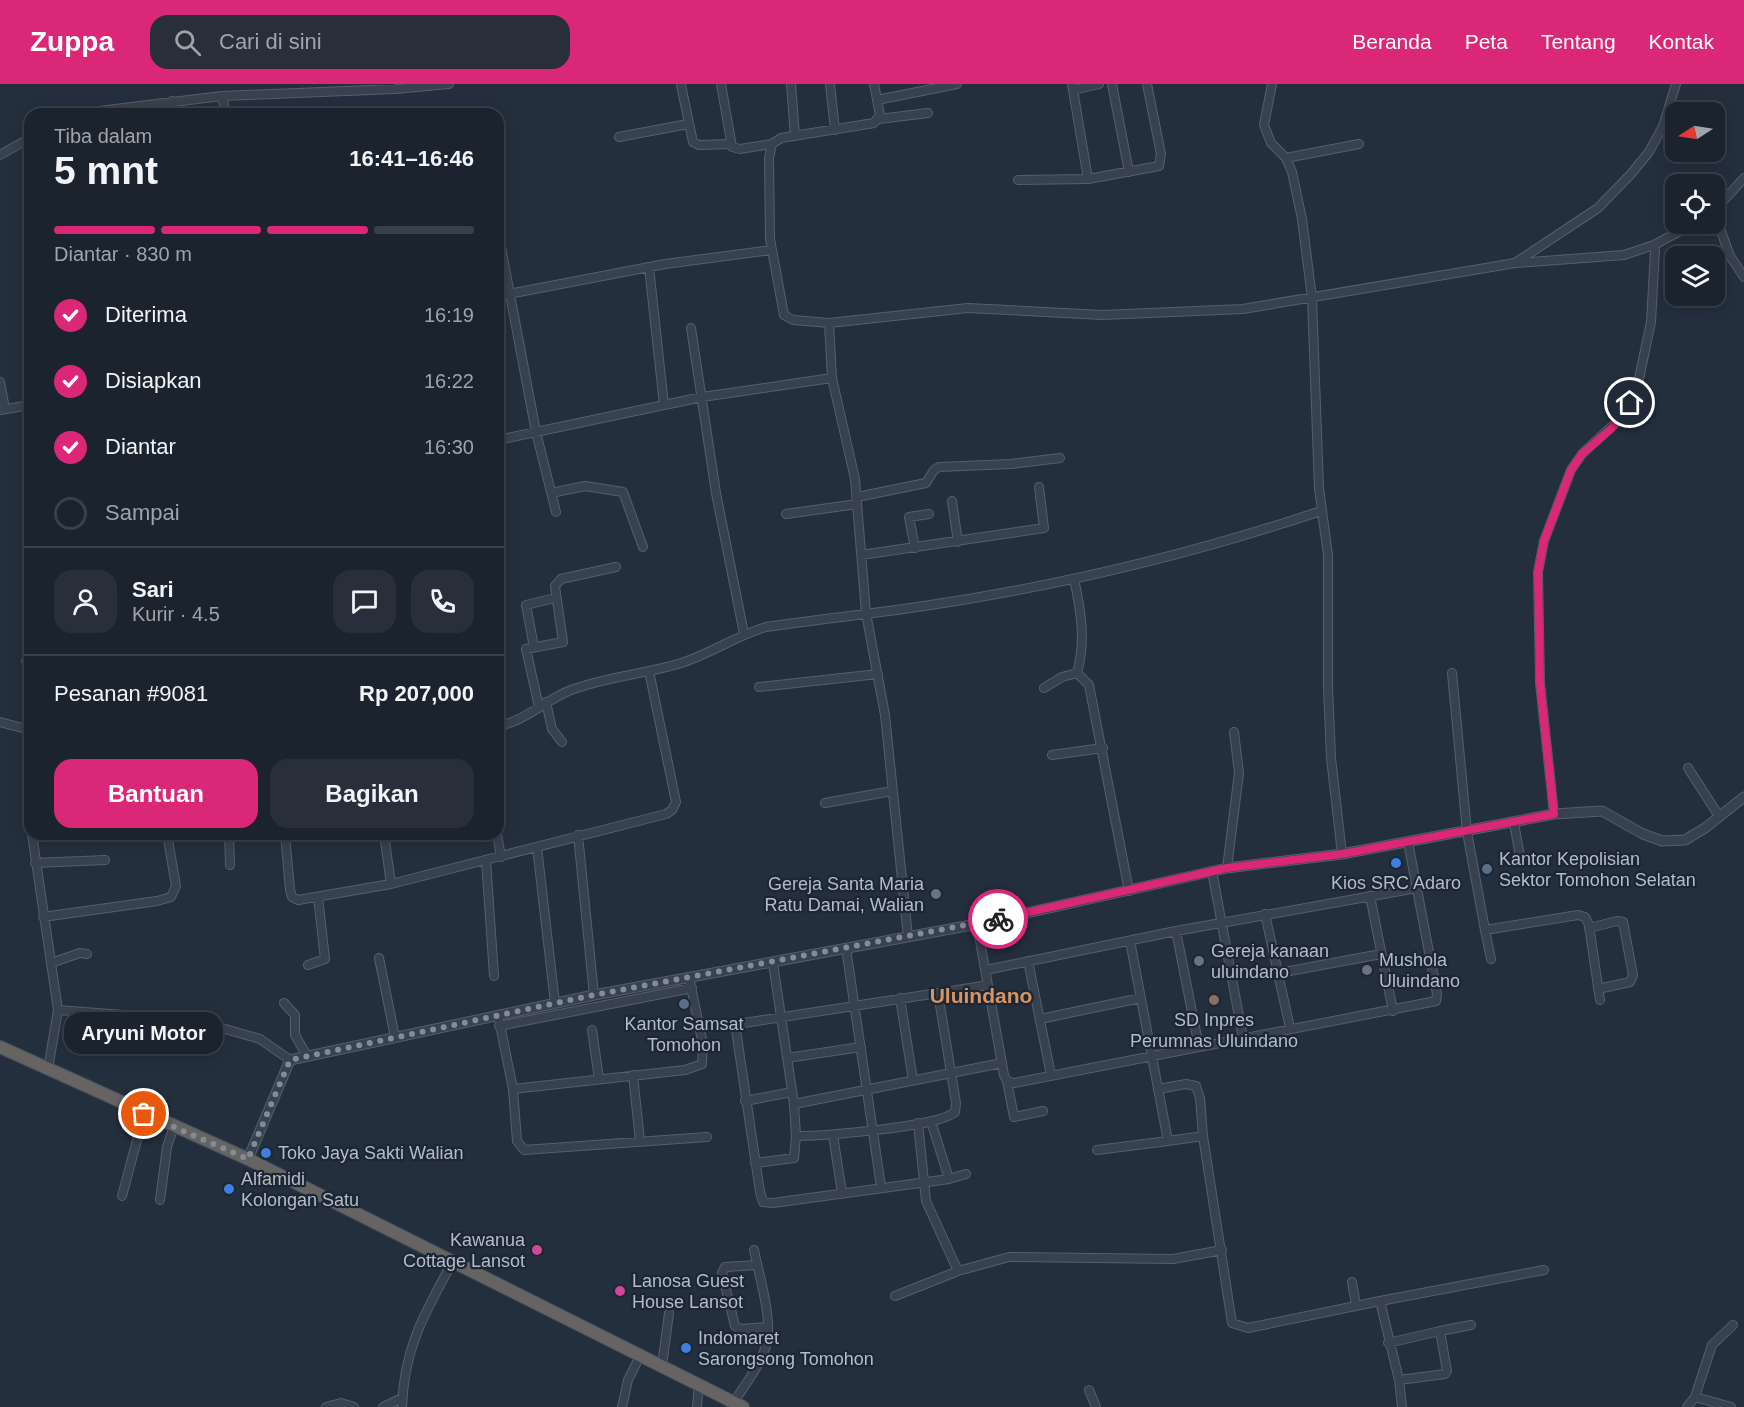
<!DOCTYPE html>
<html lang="id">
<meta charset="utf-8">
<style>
:root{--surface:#1b232e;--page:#282f3a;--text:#f1f3f6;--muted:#a0a4aa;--line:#39404a;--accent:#db2777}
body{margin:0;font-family:Helvetica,sans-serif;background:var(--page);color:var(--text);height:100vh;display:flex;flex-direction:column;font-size:22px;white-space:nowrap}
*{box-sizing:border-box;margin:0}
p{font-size:20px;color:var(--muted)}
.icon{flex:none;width:33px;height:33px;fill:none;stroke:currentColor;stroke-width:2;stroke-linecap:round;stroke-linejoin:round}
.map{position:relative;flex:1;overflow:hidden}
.panel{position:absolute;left:24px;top:24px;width:480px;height:732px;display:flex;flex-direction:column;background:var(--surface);border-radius:18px;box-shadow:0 3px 15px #0003,0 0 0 2px var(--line)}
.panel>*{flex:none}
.needle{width:39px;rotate:258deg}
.fabs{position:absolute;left:1665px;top:18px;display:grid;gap:12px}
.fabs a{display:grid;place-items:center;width:60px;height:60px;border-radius:12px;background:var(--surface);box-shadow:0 3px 15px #0003,0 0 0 2px var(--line);font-size:30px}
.pin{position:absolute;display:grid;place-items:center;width:51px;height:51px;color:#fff;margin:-26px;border:3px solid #fff;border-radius:50%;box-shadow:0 2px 6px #0007}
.courier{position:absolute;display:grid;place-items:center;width:60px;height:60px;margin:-30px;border:4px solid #db2777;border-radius:50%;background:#fff;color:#222;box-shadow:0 2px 8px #0007}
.bubble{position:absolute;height:42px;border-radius:18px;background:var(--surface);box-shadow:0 3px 15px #0003,0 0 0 2px var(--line);font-size:20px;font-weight:700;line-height:42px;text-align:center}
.headline em{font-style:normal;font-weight:700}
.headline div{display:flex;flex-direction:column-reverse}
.headline{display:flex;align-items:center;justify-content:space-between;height:102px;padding:0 30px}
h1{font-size:39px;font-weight:700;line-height:45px}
.bar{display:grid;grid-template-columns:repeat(4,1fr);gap:9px 6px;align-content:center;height:72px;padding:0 30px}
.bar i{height:8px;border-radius:4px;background:var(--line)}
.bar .on{background:var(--accent)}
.bar p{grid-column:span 4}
.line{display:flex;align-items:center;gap:15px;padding:0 30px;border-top:2px solid var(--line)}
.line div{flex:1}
.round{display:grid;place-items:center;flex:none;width:63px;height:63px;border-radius:18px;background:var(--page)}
ol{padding:0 30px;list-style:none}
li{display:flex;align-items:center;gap:18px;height:66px}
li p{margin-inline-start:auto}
li .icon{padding:6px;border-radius:50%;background:var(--accent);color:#fff;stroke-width:4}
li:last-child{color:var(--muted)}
li i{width:33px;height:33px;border:3px solid var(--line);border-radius:50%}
.button{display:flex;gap:12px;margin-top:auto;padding:12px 30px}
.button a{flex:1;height:69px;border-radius:18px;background:var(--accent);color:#fff;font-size:24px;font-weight:700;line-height:69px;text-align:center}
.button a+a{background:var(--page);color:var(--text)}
header{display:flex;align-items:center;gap:36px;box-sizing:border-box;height:84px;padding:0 30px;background:var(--accent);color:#fff}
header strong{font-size:28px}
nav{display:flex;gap:33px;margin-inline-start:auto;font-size:21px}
.search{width:420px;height:54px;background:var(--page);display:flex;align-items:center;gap:15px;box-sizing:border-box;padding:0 21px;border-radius:18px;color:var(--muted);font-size:22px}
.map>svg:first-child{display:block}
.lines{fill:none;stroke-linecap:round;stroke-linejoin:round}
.minor-casing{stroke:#565f6c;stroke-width:10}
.tertiary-casing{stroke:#565f6c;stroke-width:11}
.trunk-casing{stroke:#434c59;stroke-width:14}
.minor{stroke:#38414e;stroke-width:8}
.tertiary{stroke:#38414e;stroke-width:9}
.trunk{stroke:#656462;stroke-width:12}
.done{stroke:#828b98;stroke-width:6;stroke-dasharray:0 10.8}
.route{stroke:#db2777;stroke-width:8}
.shop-dot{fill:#3f7fe0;stroke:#1d2633;stroke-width:2}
.service-dot{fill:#5c6f8a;stroke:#1d2633;stroke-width:2}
.worship-dot{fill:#6b7280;stroke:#1d2633;stroke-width:2}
.education-dot{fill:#8d6e63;stroke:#1d2633;stroke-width:2}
.hotel-dot{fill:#d1479c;stroke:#1d2633;stroke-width:2}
.labels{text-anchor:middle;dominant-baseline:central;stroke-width:4.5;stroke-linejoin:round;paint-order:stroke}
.poi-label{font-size:18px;fill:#b4bcc9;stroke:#1d2633;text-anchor:start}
.quarter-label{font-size:21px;font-weight:bold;fill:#d59563;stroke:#1d2633}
</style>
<header>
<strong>Zuppa</strong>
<div class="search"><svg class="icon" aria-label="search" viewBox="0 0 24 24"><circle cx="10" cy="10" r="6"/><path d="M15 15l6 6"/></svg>Cari di sini</div>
<nav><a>Beranda</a><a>Peta</a><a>Tentang</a><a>Kontak</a></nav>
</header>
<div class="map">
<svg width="1744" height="1323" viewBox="0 0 1744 1323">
<rect width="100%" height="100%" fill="#242f3e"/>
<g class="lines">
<defs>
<path id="minor" d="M721,0L732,63L740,65L772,60
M791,0L795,52
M830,0L835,46
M874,0L880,31L874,39L781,54L772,60L769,74L770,155L784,231L793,236L829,239L832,294L855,395L866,529L885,631L908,853
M1072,0L1088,95
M1112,0L1129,88
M1272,0L1264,41L1271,59L1286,74L1292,88L1302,135L1312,214L1319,404L1328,471V603L1331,674L1342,770
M681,1L693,58L699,61L731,60
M1073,6L1099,0
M222,12L226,30
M877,16L957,0
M172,17L174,30
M74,30L222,12L395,5L449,0
M879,35L928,29
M619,53L688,40
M0,71L30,54
M1286,74L1359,60
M1018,96L1088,95L1159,82L1161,70L1147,0
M1714,127L1744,94
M1714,128L1730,172L1744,193
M498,147L536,348L556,428
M1654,161L1693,140
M1516,179L1624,171L1654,161L1655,167L1651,238L1637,304L1624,331L1582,370L1571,386L1544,457L1538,488L1540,599L1554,730
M649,183L664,321
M498,212L665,180L772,166
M829,239L968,224L1102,231L1243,225L1515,179L1598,124L1630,91L1649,68L1663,42L1676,0
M691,244L716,409L744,550
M0,298L5,325
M0,326L30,321
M498,356L702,313L832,294
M551,409L585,402L623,408L643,463
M857,413L926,399L934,386L939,383L1011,380L1060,374
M952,417L958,458
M786,430L857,420
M915,464L909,433L929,430
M861,471L1044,444L1039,403
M1074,495C1081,527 1086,557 1077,589
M534,563L526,521L555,514
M26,577L30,578
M1452,589L1467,748L1485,846L1578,831L1585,833L1589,841L1600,916
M759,603L878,590
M1044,604L1062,593L1077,589L1089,601L1129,807
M546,618L552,645L562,658
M539,623L526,565L563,558L555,502L561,495L616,483
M0,638L30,646
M498,642C526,637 545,616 571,606C606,593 643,590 678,580C709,571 735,552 766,543C819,535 872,530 924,522C1059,502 1192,470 1321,427
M1052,671L1103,664
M1688,684L1719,732
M30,701V737
M825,719L892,707
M1514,739L1521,778
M32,750L58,926L48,985
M229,750L230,781
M285,750L290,806L292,813L298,816L391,800L666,730L672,726L676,718L649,587
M384,750L391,800
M497,750L501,773
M578,751L594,911
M537,763L555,919
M486,776L494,892
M35,779L105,776
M1227,784L1239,689L1234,648
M1212,787L1243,954
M1370,812L1393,927
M1265,830L1290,944
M43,833L157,817L171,813L176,802L167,750
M977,840L1004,991L1007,997L1014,999L1436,917L1437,910L1408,758
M1589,844L1617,837L1623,838L1633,891L1630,898L1598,905
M1485,846L1491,875
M1176,847L1199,963
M1130,857L1168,1057L1203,1052L1232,1239L1248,1244L1380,1217L1399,1296L1402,1323
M846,864L881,1103
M379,874L395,953
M1028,877L1051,991
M51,879L80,869L87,870
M773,879L794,1020L1002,979
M308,881L325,875L318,813
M986,886L1176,847L1417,804
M1279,889L1381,870
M939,909L988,901
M900,914L913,996
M284,919L295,931V951L307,972
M58,926L137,932L222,944L260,955L290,976
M498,931L513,1005L517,1057L524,1066L707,1053
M1040,935L1141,914
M499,942L692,904
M592,946L599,995
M787,974L861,963
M633,991L640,1057
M1007,997L1014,1033L1043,1027
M513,1005L685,986L702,980L703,961L689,893
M1158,1005L1186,1000L1196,1002L1200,1014L1203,1052
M745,1017L792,1008
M794,1020L796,1052
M918,1039L926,1117L958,1187
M833,1051L842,1109
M1097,1066L1168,1057
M755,1079L794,1074L796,1052C822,1052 939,1043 955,1028L956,1019L938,909L744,939L736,946L760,1108L763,1118L773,1119L949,1095L931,1037
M949,1095L966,1090
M122,1112L144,1030
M160,1116L167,1063L174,1042
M757,1181L725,1183L722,1189L735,1242L740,1245L768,1243
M1352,1198L1356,1221
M895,1212L958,1187L1009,1173L1173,1175L1222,1166
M1380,1217L1544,1186
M1388,1259L1440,1247
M662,1282L669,1229
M1399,1296L1445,1290L1447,1287L1440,1247L1471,1241
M1089,1306L1096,1323
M1695,1313L1712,1261L1733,1241
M734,1318C745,1300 763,1279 767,1257C772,1233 759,1191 754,1166
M326,1323L341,1319L354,1323
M383,1323L402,1314
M402,1323C404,1263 425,1229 453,1177
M622,1323L628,1296L640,1272
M697,1323L699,1299
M1687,1323L1695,1313L1731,1323"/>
<path id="tertiary" d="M248,1075L290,976L594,911L977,840L1227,784L1342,770L1554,730L1602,727L1643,750L1662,757L1685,756L1705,744L1744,713"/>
<path id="trunk" d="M0,963L248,1075L743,1323"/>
</defs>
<use href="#minor" class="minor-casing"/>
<use href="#tertiary" class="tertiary-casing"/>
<use href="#trunk" class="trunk-casing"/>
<use href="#minor" class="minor"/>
<use href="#tertiary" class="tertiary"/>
<use href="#trunk" class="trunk"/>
</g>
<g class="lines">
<path class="done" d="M144,1030L248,1075L290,976L594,911L998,835"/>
<path class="route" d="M998,835L1227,784L1342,770L1554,730L1540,599L1538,488L1544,457L1571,386L1582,370L1612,344L1630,319"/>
</g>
<g class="shop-dot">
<circle cx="1396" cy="779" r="6"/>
<circle cx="266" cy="1069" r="6"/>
<circle cx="229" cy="1105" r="6"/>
<circle cx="686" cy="1264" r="6"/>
</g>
<g class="service-dot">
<circle cx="1487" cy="785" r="6"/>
<circle cx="684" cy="920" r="6"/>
</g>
<g class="worship-dot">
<circle cx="936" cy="810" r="6"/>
<circle cx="1199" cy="877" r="6"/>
<circle cx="1367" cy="886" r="6"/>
</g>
<circle class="education-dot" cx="1214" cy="916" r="6"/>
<g class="hotel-dot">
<circle cx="537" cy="1166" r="6"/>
<circle cx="620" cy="1207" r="6"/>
</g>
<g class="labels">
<g class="poi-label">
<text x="1499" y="775">Kantor Kepolisian<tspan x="1499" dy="21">Sektor Tomohon Selatan</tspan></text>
<text x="1396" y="799" text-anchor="middle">Kios SRC Adaro</text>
<text x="924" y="800" text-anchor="end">Gereja Santa Maria<tspan x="924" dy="21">Ratu Damai, Walian</tspan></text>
<text x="1211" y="867">Gereja kanaan<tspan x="1211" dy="21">uluindano</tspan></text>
<text x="1379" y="876">Mushola<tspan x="1379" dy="21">Uluindano</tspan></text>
<text x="1214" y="936" text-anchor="middle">SD Inpres<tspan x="1214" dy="21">Perumnas Uluindano</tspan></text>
<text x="684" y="940" text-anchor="middle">Kantor Samsat<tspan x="684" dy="21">Tomohon</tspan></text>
<text x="278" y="1069">Toko Jaya Sakti Walian</text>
<text x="241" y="1095">Alfamidi<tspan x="241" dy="21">Kolongan Satu</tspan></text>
<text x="525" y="1156" text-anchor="end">Kawanua<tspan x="525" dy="21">Cottage Lansot</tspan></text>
<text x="632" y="1197">Lanosa Guest<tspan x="632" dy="21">House Lansot</tspan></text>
<text x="698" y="1254">Indomaret<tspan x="698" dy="21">Sarongsong Tomohon</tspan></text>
</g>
<g class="quarter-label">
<text x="981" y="911">Uluindano</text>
</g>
</g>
</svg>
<div class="fabs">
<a><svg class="needle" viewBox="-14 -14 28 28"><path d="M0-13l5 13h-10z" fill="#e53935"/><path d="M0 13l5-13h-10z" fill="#a0a4aa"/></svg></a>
<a><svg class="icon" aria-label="locate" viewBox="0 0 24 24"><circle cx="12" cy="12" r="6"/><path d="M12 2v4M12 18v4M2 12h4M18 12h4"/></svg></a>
<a><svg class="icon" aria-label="layers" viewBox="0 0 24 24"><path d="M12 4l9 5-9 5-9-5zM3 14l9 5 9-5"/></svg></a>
</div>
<div class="pin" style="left:144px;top:1030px;background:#ea580c"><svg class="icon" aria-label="bag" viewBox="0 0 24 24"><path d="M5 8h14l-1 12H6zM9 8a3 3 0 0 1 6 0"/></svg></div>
<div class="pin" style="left:1630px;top:319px;background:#1f2937"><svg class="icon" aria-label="home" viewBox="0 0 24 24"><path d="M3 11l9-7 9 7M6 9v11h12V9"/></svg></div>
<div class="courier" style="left:998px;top:835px"><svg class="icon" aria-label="bike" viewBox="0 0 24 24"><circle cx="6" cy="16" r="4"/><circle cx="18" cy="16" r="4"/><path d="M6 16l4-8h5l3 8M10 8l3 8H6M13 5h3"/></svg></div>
<div class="bubble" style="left:64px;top:928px;width:159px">Aryuni Motor</div>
<section class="panel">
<div class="headline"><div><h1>5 mnt</h1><p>Tiba dalam</p></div><em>16:41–16:46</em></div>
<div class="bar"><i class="on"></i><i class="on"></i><i class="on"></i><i></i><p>Diantar · 830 m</p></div>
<ol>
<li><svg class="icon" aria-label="check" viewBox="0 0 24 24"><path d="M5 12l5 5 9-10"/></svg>Diterima<p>16:19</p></li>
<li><svg class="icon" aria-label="check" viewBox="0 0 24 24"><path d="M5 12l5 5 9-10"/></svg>Disiapkan<p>16:22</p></li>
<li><svg class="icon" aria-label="check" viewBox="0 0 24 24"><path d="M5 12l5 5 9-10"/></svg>Diantar<p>16:30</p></li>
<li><i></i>Sampai</li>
</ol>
<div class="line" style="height:108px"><a class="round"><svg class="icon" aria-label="person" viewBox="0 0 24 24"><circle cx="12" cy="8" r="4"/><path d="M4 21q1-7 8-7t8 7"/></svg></a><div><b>Sari</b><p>Kurir · 4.5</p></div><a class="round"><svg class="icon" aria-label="chat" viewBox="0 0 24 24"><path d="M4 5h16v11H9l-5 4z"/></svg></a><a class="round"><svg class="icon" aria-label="phone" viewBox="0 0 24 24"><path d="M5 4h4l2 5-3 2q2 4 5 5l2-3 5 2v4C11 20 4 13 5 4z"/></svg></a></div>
<div class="line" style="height:78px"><div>Pesanan #9081</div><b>Rp 207,000</b></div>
<div class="button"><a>Bantuan</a><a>Bagikan</a></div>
</section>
</div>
